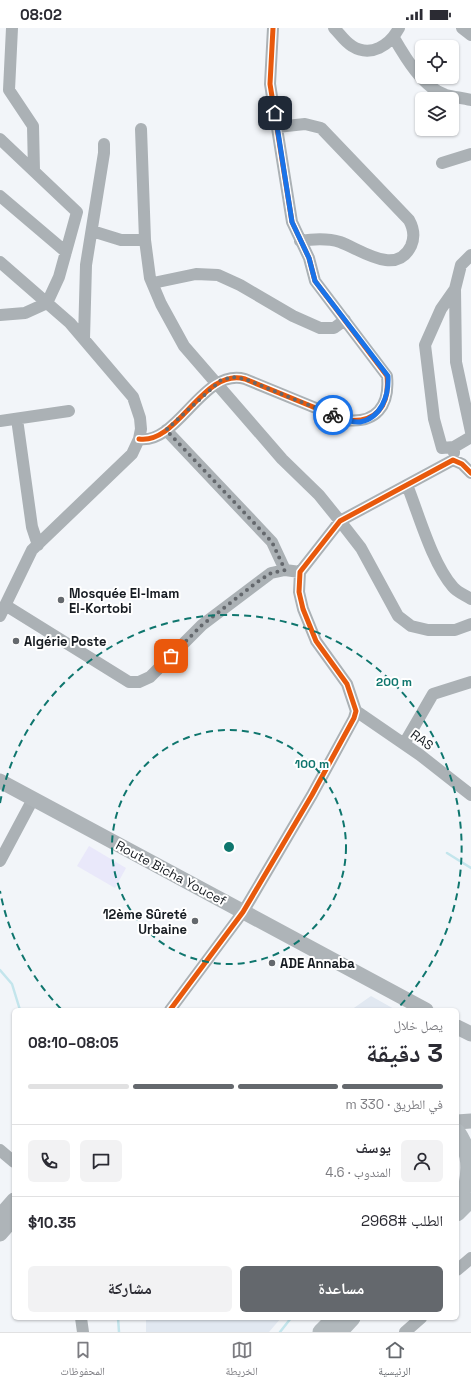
<!DOCTYPE html>
<html lang="ar">
<meta charset="utf-8">
<style>
:root{--surface:#fff;--page:#f2f2f3;--text:#2b2b33;--muted:#7c7c81;--line:#e1e1e2;--accent:#64686d}
body{margin:0;font-family:"Space Grotesk","Noto Naskh Arabic",sans-serif;background:var(--page);color:var(--text);direction:rtl;height:100vh;display:flex;flex-direction:column;font-size:15px;white-space:nowrap}
*{box-sizing:border-box;margin:0}
p{font-size:13px;color:var(--muted)}
.icon{flex:none;width:22px;height:22px;fill:none;stroke:currentColor;stroke-width:2;stroke-linecap:round;stroke-linejoin:round}
.map{position:relative;flex:1;overflow:hidden;direction:ltr}
.side{position:absolute;left:12px;top:980px;width:447px;height:312px;display:flex;flex-direction:column;background:var(--surface);border-radius:6px;box-shadow:0 1px 3px #0004;direction:rtl}
.side>*{flex:none}
.buttons{position:absolute;left:415px;top:12px;display:grid;gap:8px}
.buttons a{display:grid;place-items:center;width:44px;height:44px;border-radius:6px;background:var(--surface);box-shadow:0 1px 3px #0004;font-size:20px}
.pin{position:absolute;display:grid;place-items:center;width:34px;height:34px;color:#fff;margin:-17px;border-radius:8px;box-shadow:0 2px 6px #0006}
.courier{position:absolute;display:grid;place-items:center;width:40px;height:40px;margin:-20px;border:3px solid #1a73e8;border-radius:50%;background:#fff;color:#222;box-shadow:0 1px 5px #0007}
.head em{font-style:normal;font-weight:800}
.head div{display:flex;flex-direction:column-reverse}
.head{display:flex;align-items:center;justify-content:space-between;height:68px;padding:0 16px}
h1{font-size:26px;font-weight:800;line-height:30px}
.bar{display:grid;grid-template-columns:repeat(4,1fr);gap:6px 4px;align-content:center;height:48px;padding:0 16px}
.bar i{height:5px;border-radius:3px;background:var(--line)}
.bar .active{background:var(--accent)}
.bar p{grid-column:span 4}
.line{display:flex;align-items:center;gap:10px;padding:0 16px;border-top:1px solid var(--line)}
.line div{flex:1}
.round{display:grid;place-items:center;flex:none;width:42px;height:42px;border-radius:6px;background:var(--page)}
.action{display:flex;gap:8px;margin-top:auto;padding:8px 16px}
.action a{flex:1;height:46px;border-radius:6px;background:var(--accent);color:#fff;font-size:16px;font-weight:800;line-height:46px;text-align:center}
.action a+a{background:var(--page);color:var(--text)}
.status{display:flex;justify-content:space-between;align-items:center;height:28px;padding:0 20px;background:var(--surface);direction:ltr}
.status svg{height:11px;fill:currentColor}
.menu{display:flex;justify-content:space-around;align-items:center;height:56px;border-top:1px solid var(--line);background:var(--surface);font-size:11px;color:var(--muted)}
.menu a{display:grid;justify-items:center;gap:2px}
.menu .active{color:var(--accent)}
.map>svg:first-child{display:block}
.built{fill:#e1e8f1}
.grass{fill:#e9e8fa}
.lines{fill:none;stroke-linecap:round;stroke-linejoin:round}
.stream{stroke:#c3e5ec;stroke-width:2.5}
.minor{stroke:#abb1b5;stroke-width:12}
.major{stroke:#aeb4b8;stroke-width:15}
.highway{stroke:#b2b9bd;stroke-width:17}
.cycleway-casing{stroke:#fff;stroke-width:8}
.cycleway{stroke:#e8590c;stroke-width:5}
.done{stroke:#64686d;stroke-width:4;stroke-dasharray:0 7.2}
.route{stroke:#1a73e8;stroke-width:5}
.ring{fill:none;stroke:#0f766e;stroke-width:2;stroke-dasharray:7 5}
.poi-dot{fill:#64686d;stroke:#fff;stroke-width:1.5}
.labels{text-anchor:middle;dominant-baseline:central;stroke-width:4;stroke-linejoin:round;paint-order:stroke}
.poi-label{font-size:13px;font-weight:bold;fill:#171c22;stroke:#fff;text-anchor:start}
.street-label{font-size:13px;fill:#171c22;stroke:#fff}
.centre{fill:#0f766e;stroke:#fff;stroke-width:2}
.ring-label{font-size:12px;text-anchor:middle;font-weight:bold;fill:#0f766e;stroke:#fff;stroke-width:4;stroke-linejoin:round;paint-order:stroke}
</style>
<div class="status"><b>08:02</b><svg viewBox="0 0 49 12"><path d="M0 12V9h3v3zM5 12V6h3v6zM10 12V3h3v9zM15 12V0h3v12zM26 1h20v11H26zM47 4h2v5h-2z"/></svg></div>
<div class="map">
<svg width="471" height="1304" viewBox="0 0 471 1304">
<rect width="100%" height="100%" fill="#f2f5f9"/>
<path class="built" d="M371,968L396,982H351Z
M146,1290H281L269,1304H146Z"/>
<path class="grass" d="M89,818L126,840L115,860L77,838Z"/>
<g class="lines">
<path class="stream" d="M447,825L471,840
M0,942L12,956L20,982
M118,1290L119,1304
M280,1304L291,1290"/>
<path class="minor" d="M12,0L9,62L33,98L34,143
M334,0C340,6 345,14 352,18C371,30 390,17 399,0
M462,0L471,7
M394,10C405,29 423,60 446,67C454,69 463,70 471,72
M277,99L305,96L321,100L409,192C414,201 415,209 411,218C396,249 360,221 340,214C327,210 313,211 300,213
M141,101L145,212L150,250L161,276L184,318L282,431L319,467L340,493L361,520L398,588L411,598L428,602H455L471,596
M0,111L77,184L59,249L47,275L25,285L0,287
M442,135L471,126
M0,168L66,224
M92,203L121,212H145
M471,227L461,237L455,261L456,334L471,404
M0,234L70,295L133,369L140,390L141,401L139,411L132,426L32,522L0,588
M153,255L196,246L218,247L240,257L293,288L320,300H334L345,292
M84,311L86,237L104,125V116
M17,391L32,499L38,517
M0,393L69,383
M166,402L272,514L285,542
M139,411C178,417 203,339 245,351L345,392C376,396 390,378 387,348L315,253L309,230L292,194L270,56L273,0
M454,419L442,420L434,391L425,317L441,281L455,261
M454,425V419L471,409
M407,457C419,487 432,535 453,559C457,564 465,567 471,571
M5,577L129,654H139L150,649L202,597L271,545L285,542L300,544
M356,683L420,727L471,767
M404,716L433,666L471,654
M0,833L33,771
M170,982L243,884L312,767L354,690L356,683L347,656L316,613L303,581L299,564L300,544L340,493L453,432L462,436L471,445
M0,1122L14,1134
M457,1242L471,1230
M81,1290L83,1304
M405,1304L421,1290"/>
<path class="major" d="M0,753L426,982
M457,999L471,1006
M457,1094L471,1093
M0,1188L14,1172
M0,1206L14,1190"/>
<path class="highway" d="M457,1104C469,1122 471,1136 467,1157
M457,1167L471,1153
M457,1185L471,1171
M321,1304L335,1290
M339,1304L352,1290"/>
<defs>
<path id="cycleway" d="M139,411C178,417 203,339 245,351L345,392C376,396 390,378 387,348L315,253L309,230L292,194L270,56L273,0
M170,982L243,884L312,767L354,690L356,683L347,656L316,613L303,581L299,564L300,544L340,493L453,432L462,436L471,445"/>
</defs>
<use href="#cycleway" class="cycleway-casing"/>
<use href="#cycleway" class="cycleway"/>
</g>
<g class="lines">
<path class="done" d="M171,628L202,597L256,555L271,545L285,542L272,514L166,402L221,352L233,349L245,351L333,387"/>
<path class="route" d="M275,85L292,194L309,230L315,253L388,348C389,368 381,390 360,394C351,395 341,390 333,387"/>
</g>
<g class="ring">
<circle cx="229" cy="819" r="117"/>
<path d="M61 981A233 233 0 0 1 0 863M0 775A233 233 0 1 1 397 981"/>
</g>
<g class="poi-dot">
<circle cx="61" cy="572" r="4"/>
<circle cx="16" cy="613" r="4"/>
<circle cx="195" cy="893" r="4"/>
<circle cx="272" cy="935" r="4"/>
</g>
<g class="labels">
<g class="poi-label">
<text x="69" y="565">Mosquée El-Imam<tspan x="69" dy="15">El-Kortobi</tspan></text>
<text x="24" y="613">Algérie Poste</text>
<text x="187" y="886" text-anchor="end">12ème Sûreté<tspan x="187" dy="15">Urbaine</tspan></text>
<text x="280" y="935">ADE Annaba</text>
</g>
<g class="street-label">
<text transform="translate(422 712) rotate(36)">RAS</text>
<text transform="translate(171 845) rotate(28)">Route Bicha Youcef</text>
</g>
</g>
<circle cx="229" cy="819" r="6" class="centre"/>
<g class="ring-label">
<text x="394" y="658">200 m</text>
<text x="312" y="740">100 m</text>
</g>
</svg>
<div class="buttons">
<a><svg class="icon" aria-label="locate" viewBox="0 0 24 24"><circle cx="12" cy="12" r="6"/><path d="M12 2v4M12 18v4M2 12h4M18 12h4"/></svg></a>
<a><svg class="icon" aria-label="layers" viewBox="0 0 24 24"><path d="M12 4l9 5-9 5-9-5zM3 14l9 5 9-5"/></svg></a>
</div>
<div class="pin" style="left:171px;top:628px;background:#ea580c"><svg class="icon" aria-label="bag" viewBox="0 0 24 24"><path d="M5 8h14l-1 12H6zM9 8a3 3 0 0 1 6 0"/></svg></div>
<div class="pin" style="left:275px;top:85px;background:#1f2937"><svg class="icon" aria-label="home" viewBox="0 0 24 24"><path d="M3 11l9-7 9 7M6 9v11h12V9"/></svg></div>
<div class="courier" style="left:333px;top:387px"><svg class="icon" aria-label="bike" viewBox="0 0 24 24"><circle cx="6" cy="16" r="4"/><circle cx="18" cy="16" r="4"/><path d="M6 16l4-8h5l3 8M10 8l3 8H6M13 5h3"/></svg></div>
<section class="side">
<div class="head"><div><h1>3 دقيقة</h1><p>يصل خلال</p></div><em>08:05–08:10</em></div>
<div class="bar"><i class="active"></i><i class="active"></i><i class="active"></i><i></i><p>في الطريق · 330 m</p></div>
<div class="line" style="height:72px"><a class="round"><svg class="icon" aria-label="person" viewBox="0 0 24 24"><circle cx="12" cy="8" r="4"/><path d="M4 21q1-7 8-7t8 7"/></svg></a><div><b>يوسف</b><p>المندوب · 4.6</p></div><a class="round"><svg class="icon" aria-label="chat" viewBox="0 0 24 24"><path d="M4 5h16v11H9l-5 4z"/></svg></a><a class="round"><svg class="icon" aria-label="phone" viewBox="0 0 24 24"><path d="M5 4h4l2 5-3 2q2 4 5 5l2-3 5 2v4C11 20 4 13 5 4z"/></svg></a></div>
<div class="line" style="height:52px"><div>الطلب #2968</div><b>$10.35</b></div>
<div class="action"><a>مساعدة</a><a>مشاركة</a></div>
</section>
</div>
<nav class="menu">
<a class="active"><svg class="icon" aria-label="home" viewBox="0 0 24 24"><path d="M3 11l9-7 9 7M6 9v11h12V9"/></svg>الرئيسية</a>
<a><svg class="icon" aria-label="map" viewBox="0 0 24 24"><path d="M3 6l6-2 6 2 6-2v14l-6 2-6-2-6 2zM9 4v14M15 6v14"/></svg>الخريطة</a>
<a><svg class="icon" aria-label="saved" viewBox="0 0 24 24"><path d="M7 4h10v16l-5-4-5 4z"/></svg>المحفوظات</a>
</nav>
